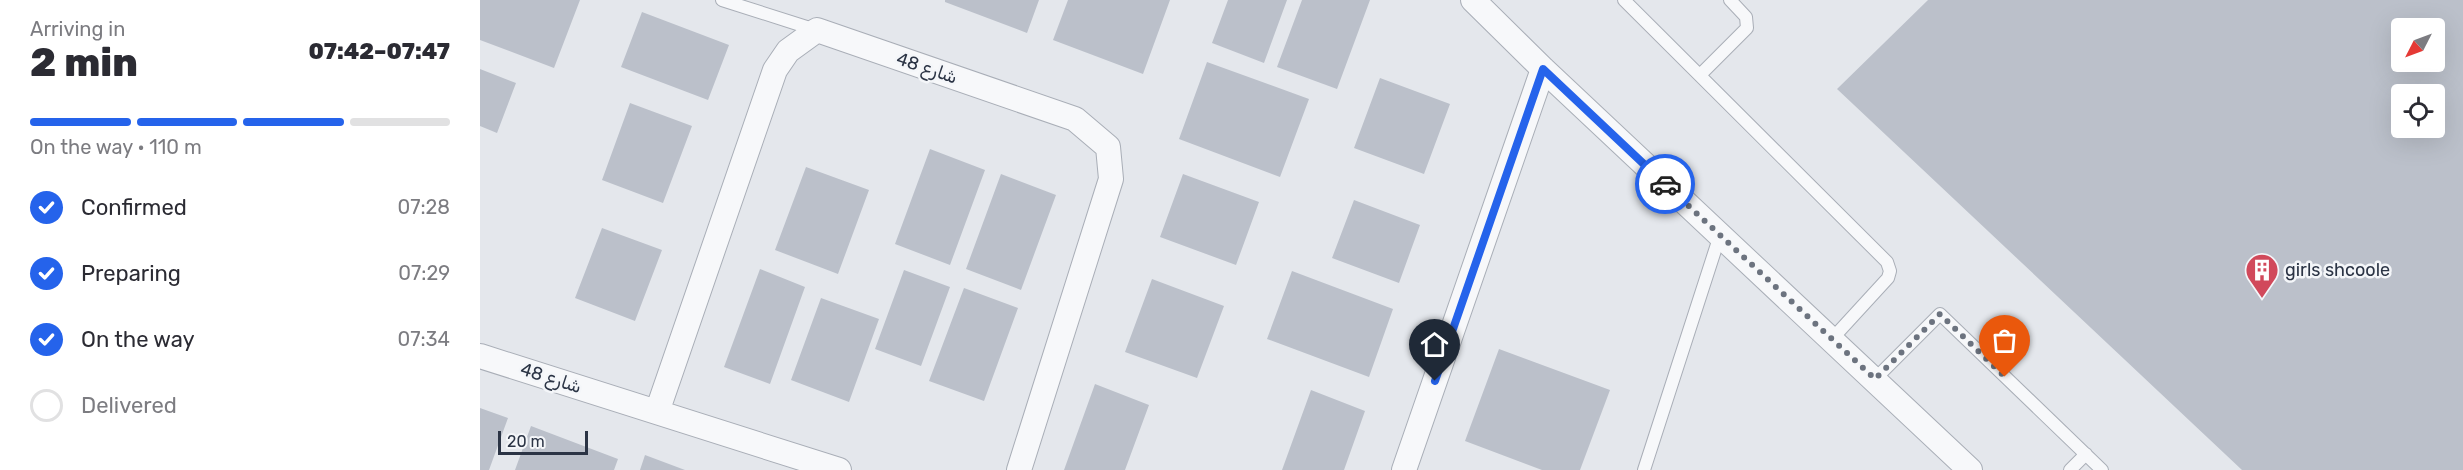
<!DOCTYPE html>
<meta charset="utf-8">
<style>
:root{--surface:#fff;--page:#f2f2f3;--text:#2b2b33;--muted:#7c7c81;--line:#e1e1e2;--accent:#2563eb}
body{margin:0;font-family:Rubik,"Noto Naskh Arabic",sans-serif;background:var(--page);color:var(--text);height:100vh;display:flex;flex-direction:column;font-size:22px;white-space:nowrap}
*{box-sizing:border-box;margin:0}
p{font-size:20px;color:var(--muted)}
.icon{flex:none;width:33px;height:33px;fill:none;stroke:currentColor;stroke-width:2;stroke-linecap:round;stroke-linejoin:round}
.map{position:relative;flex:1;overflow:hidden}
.side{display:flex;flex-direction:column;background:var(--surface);width:480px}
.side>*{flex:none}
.needle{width:39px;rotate:228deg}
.fabs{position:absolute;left:1911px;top:18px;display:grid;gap:12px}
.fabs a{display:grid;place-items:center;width:54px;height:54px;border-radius:6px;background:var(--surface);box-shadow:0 6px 24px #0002;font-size:30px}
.scale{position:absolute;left:18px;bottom:15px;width:90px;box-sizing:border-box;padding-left:6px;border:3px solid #2b3445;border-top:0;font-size:16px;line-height:21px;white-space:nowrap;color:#2b3445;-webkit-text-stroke:4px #f4f6f9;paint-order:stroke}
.pin{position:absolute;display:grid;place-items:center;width:51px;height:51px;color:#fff;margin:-62px -26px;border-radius:50% 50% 50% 0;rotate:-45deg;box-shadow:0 0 6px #0007}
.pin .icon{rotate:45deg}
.courier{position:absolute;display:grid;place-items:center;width:60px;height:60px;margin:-30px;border:4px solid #2563eb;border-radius:50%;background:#fff;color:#222;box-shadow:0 2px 8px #0007}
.head em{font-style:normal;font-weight:800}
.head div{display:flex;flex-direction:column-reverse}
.head{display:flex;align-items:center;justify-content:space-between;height:102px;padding:0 30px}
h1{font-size:39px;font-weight:800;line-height:45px}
.bar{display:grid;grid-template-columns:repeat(4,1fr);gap:9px 6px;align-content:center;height:72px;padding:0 30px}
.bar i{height:8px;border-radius:4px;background:var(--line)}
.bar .on{background:var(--accent)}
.bar p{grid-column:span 4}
ol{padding:0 30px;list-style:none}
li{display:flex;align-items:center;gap:18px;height:66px}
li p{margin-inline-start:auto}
li .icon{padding:6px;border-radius:50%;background:var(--accent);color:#fff;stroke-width:4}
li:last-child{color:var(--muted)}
li i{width:33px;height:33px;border:3px solid var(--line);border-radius:50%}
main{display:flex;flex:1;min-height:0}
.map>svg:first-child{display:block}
.building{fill:#bbc0ca;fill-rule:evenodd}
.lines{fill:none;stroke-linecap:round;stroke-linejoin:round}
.service-casing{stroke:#a9aeb7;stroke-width:14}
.minor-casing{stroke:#a9aeb7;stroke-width:26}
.service{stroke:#f7f8fa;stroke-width:12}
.minor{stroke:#f7f8fa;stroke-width:24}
.done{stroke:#6c737f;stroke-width:6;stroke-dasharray:0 10.8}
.route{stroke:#2563eb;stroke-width:8}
.labels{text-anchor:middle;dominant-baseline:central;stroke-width:5;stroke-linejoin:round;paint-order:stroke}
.street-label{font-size:18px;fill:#2b3445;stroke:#f4f6f9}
.poi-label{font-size:18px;fill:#2b3445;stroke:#f4f6f9;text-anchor:start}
</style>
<main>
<section class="side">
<div class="head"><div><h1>2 min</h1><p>Arriving in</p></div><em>07:42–07:47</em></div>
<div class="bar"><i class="on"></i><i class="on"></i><i class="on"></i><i></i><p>On the way · 110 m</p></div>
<ol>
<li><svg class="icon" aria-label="check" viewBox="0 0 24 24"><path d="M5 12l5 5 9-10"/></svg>Confirmed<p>07:28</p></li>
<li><svg class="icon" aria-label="check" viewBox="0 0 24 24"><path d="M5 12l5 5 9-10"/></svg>Preparing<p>07:29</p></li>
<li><svg class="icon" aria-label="check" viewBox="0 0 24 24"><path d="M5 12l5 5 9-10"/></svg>On the way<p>07:34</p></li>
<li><i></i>Delivered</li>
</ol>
</section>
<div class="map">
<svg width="1983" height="470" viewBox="0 0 1983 470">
<rect width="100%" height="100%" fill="#e4e7ec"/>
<path class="building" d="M0,0H100L74,68L0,40Z
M465,0H559L547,33L465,2Z
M588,0H690L663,74L573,40Z
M748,0H807L784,63L732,43Z
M822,0H890L857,89L797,67Z
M1448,0H1983V470H1762L1357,89ZM1922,28H1954V62H1922ZM1922,94H1954V128H1922Z
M162,12L249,45L228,100L141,67Z
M727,62L829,99L800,177L699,139Z
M0,69L36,83L17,133L0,126Z
M900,78L970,104L944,174L874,148Z
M150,103L212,126L183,203L122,180Z
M450,149L505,170L470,265L415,244Z
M326,167L389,190L358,274L295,250Z
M521,174L576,195L541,290L486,269Z
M703,174L779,202L756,265L680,237Z
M874,200L940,225L919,283L852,258Z
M122,228L182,250L155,321L95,298Z
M280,269L325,287L290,384L244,367Z
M424,270L470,287L441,366L395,349Z
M812,271L913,309L889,377L787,339Z
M672,279L744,306L717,378L645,352Z
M484,288L538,308L504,401L449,381Z
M341,298L399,319L369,402L311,380Z
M1019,349L1130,390L1100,470H1062L985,441Z
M615,384L669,405L645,470H584Z
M831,390L885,411L864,470H802Z
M0,408L28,418L9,470H0Z
M51,426L138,459L134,470H35Z
M165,455L205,470H160Z"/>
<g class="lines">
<defs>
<path id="service" d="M242,0L336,30
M1144,0L1407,262L1410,271L1408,278L1352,339
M1220,75L1267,28L1266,17L1250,0
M1395,379L1460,314L1622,470
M1164,470L1240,235
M1590,470L1606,454"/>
<path id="minor" d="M993,0L1063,69L1490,470
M0,356L359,470
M177,412L295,70L308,51L337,30L595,119L628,147L631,179L539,470
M924,470L1063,69"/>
</defs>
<use href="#service" class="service-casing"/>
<use href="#minor" class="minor-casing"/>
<use href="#service" class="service"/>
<use href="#minor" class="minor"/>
</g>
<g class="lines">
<path class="done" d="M1185,184L1395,379L1460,314L1525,377"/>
<path class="route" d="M955,381L1063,69L1185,184"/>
</g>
<defs>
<symbol id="building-pin" viewBox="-11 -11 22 30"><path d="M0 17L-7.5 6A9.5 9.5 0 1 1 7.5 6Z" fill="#d1495b" stroke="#f4f6f9"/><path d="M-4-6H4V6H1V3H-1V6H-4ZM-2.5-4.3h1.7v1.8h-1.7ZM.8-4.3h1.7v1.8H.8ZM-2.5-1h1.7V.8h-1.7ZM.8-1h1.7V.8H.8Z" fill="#fff"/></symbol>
</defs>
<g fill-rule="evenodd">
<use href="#building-pin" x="1763" y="251" width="38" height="52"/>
</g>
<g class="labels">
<g class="street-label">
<text transform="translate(447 68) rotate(19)">شارع 48</text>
<text transform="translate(71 378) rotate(18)">شارع 48</text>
</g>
<g class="poi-label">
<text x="1805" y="270">girls shcoole</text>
</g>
</g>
</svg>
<div class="fabs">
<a><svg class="needle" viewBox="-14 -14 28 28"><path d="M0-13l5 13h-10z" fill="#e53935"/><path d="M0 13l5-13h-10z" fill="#7c7c81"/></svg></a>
<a><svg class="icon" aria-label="locate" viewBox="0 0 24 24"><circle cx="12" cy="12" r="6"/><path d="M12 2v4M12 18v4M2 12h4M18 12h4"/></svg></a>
</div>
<div class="scale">20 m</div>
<div class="pin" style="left:1525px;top:377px;background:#ea580c"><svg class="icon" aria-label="bag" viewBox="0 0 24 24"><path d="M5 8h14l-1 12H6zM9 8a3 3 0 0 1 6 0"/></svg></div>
<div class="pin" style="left:955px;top:381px;background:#1f2937"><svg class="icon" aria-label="home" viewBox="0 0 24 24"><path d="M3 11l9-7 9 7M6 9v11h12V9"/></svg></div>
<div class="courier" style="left:1185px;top:184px"><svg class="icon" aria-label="car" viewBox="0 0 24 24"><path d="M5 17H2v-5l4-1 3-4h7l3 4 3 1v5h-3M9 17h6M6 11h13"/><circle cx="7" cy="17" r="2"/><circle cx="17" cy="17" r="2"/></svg></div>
</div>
</main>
